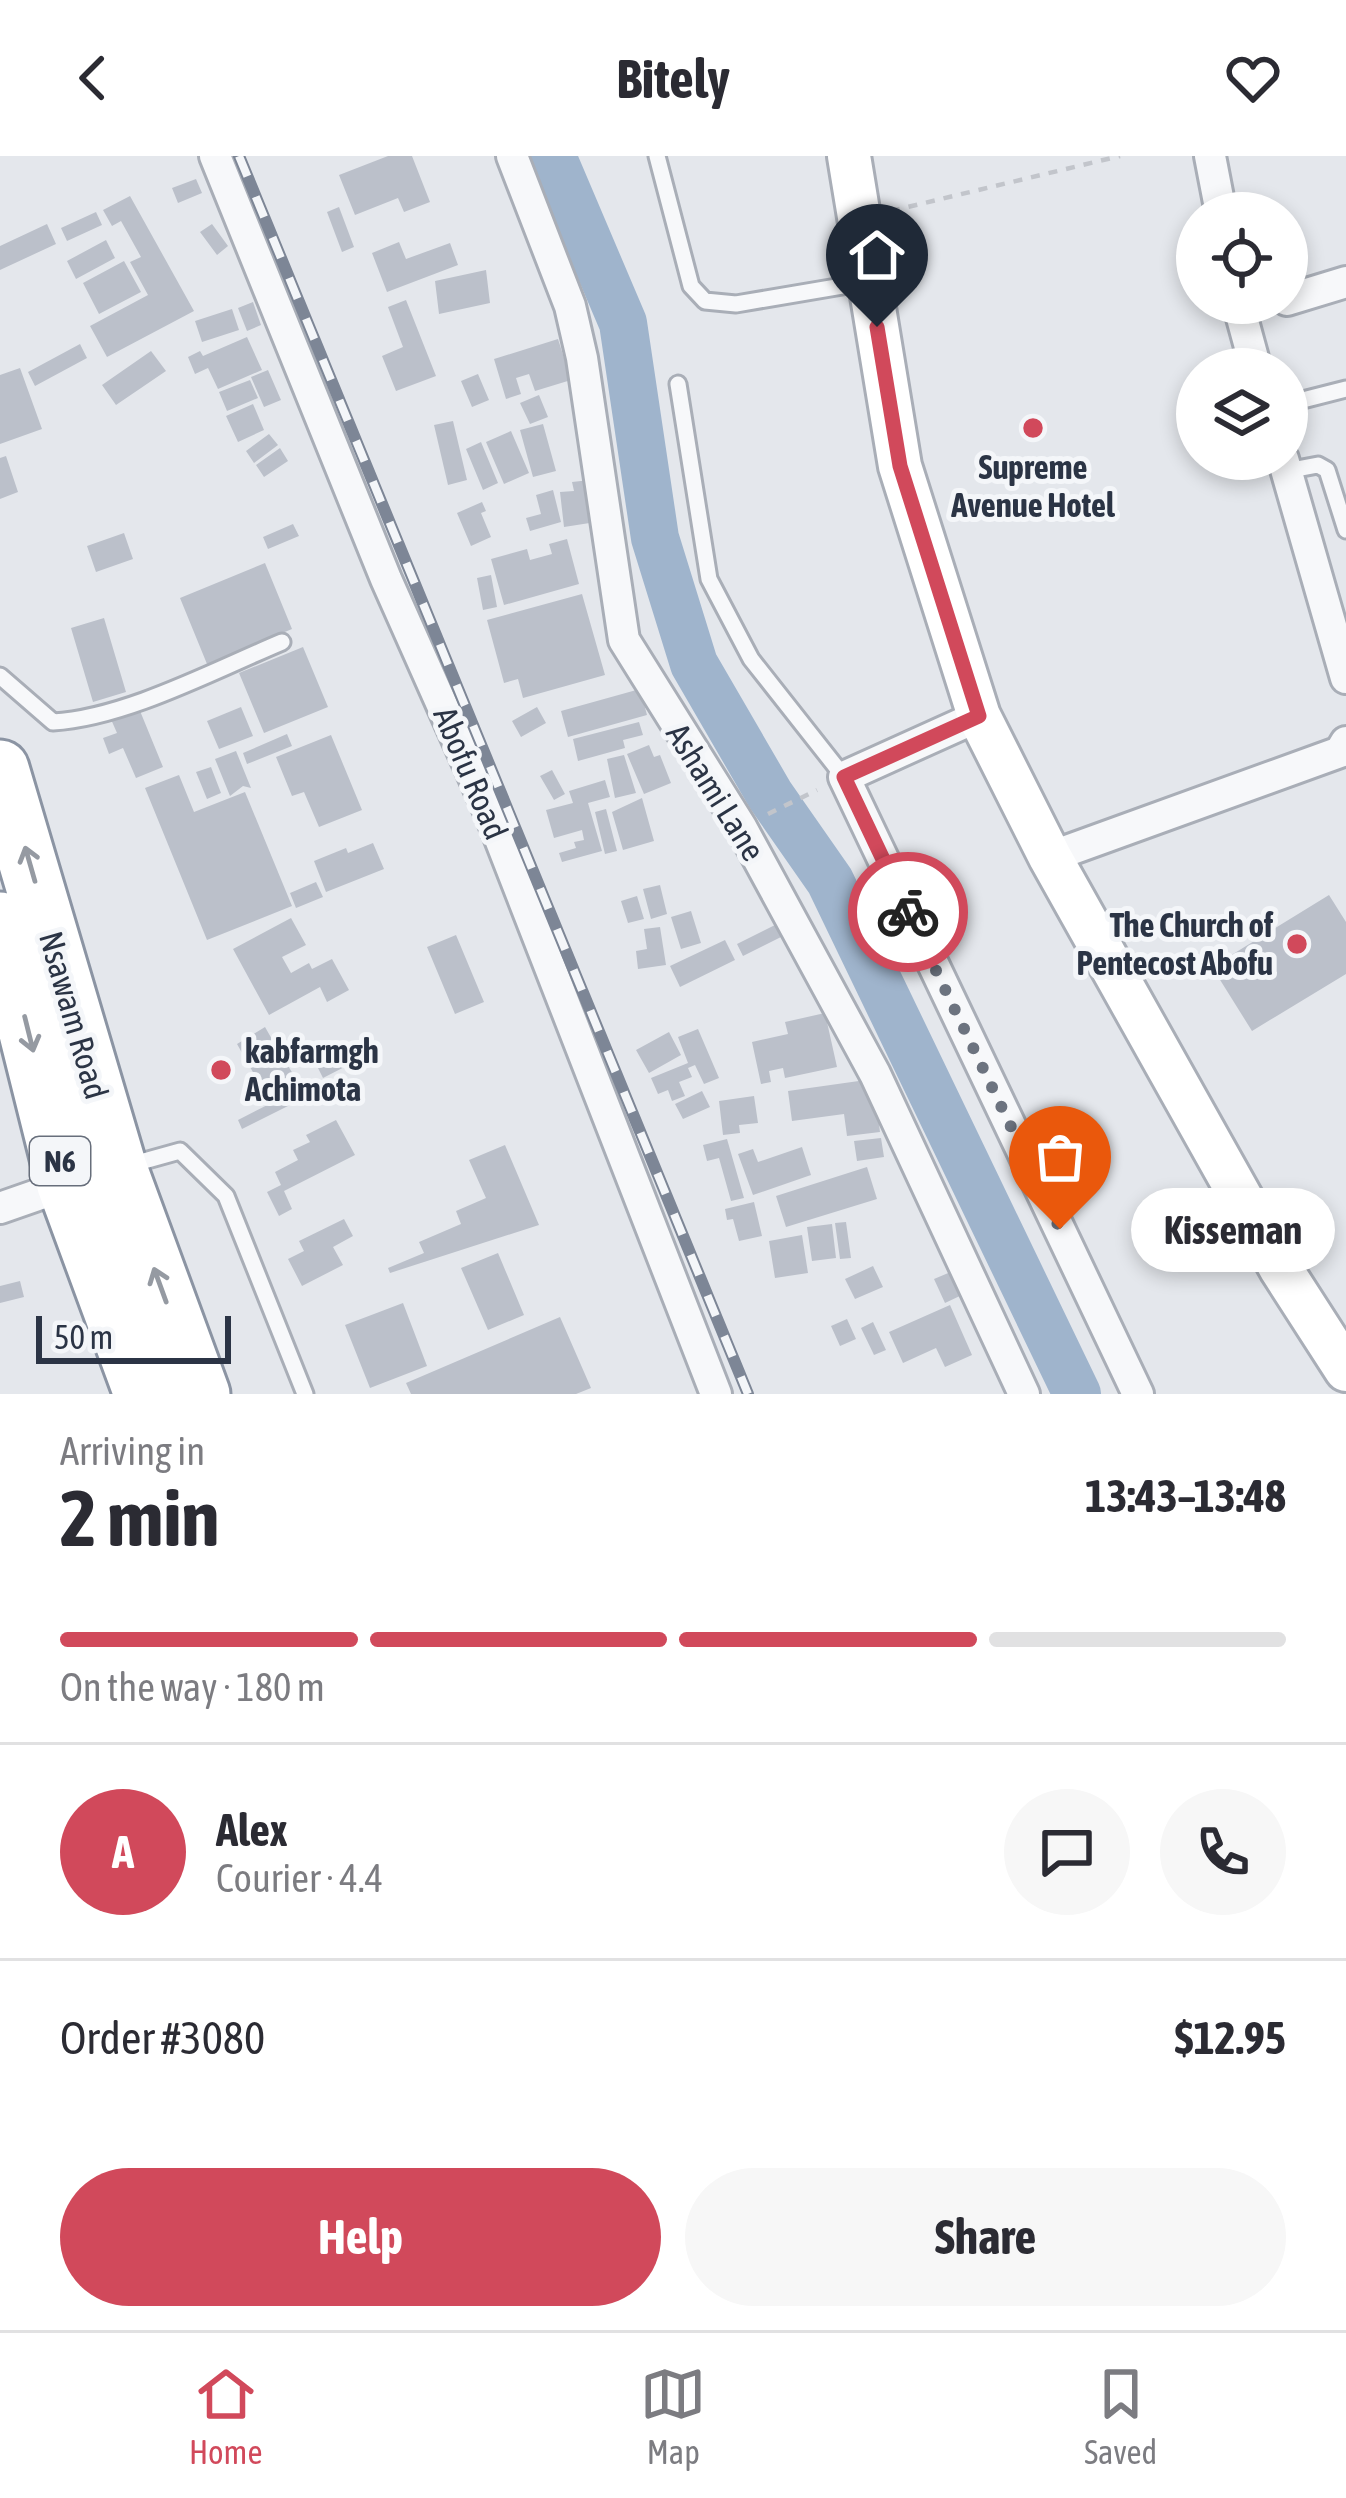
<!DOCTYPE html>
<meta charset="utf-8">
<style>
:root{--surface:#fff;--page:#f7f7f7;--text:#2b2b33;--muted:#7c7c81;--line:#e1e1e2;--accent:#d1495b}
body{margin:0;font-family:"Asap Condensed",sans-serif;background:var(--page);color:var(--text);height:100vh;display:flex;flex-direction:column;font-size:45px;white-space:nowrap}
*{box-sizing:border-box;margin:0}
p{font-size:39px;color:var(--muted)}
.icon{flex:none;width:66px;height:66px;fill:none;stroke:currentColor;stroke-width:2;stroke-linecap:round;stroke-linejoin:round}
.map{position:relative;height:1238px;overflow:hidden}
.drawer{display:flex;flex-direction:column;background:var(--surface);flex:1}
.drawer>*{flex:none}
.fabs{position:absolute;left:1176px;top:36px;display:grid;gap:24px}
.fabs a{display:grid;place-items:center;width:132px;height:132px;border-radius:50%;background:var(--surface);box-shadow:0 6px 18px #0003;font-size:60px}
.scale{position:absolute;left:36px;bottom:30px;width:195px;box-sizing:border-box;padding-left:12px;border:6px solid #2b3445;border-top:0;font-size:33px;line-height:42px;white-space:nowrap;color:#2b3445;-webkit-text-stroke:9px #f4f6f9;paint-order:stroke}
.pin{position:absolute;display:grid;place-items:center;width:102px;height:102px;color:#fff;margin:-123px -51px;border-radius:50% 50% 50% 0;rotate:-45deg;box-shadow:0 0 12px #0007}
.pin .icon{rotate:45deg}
.courier{position:absolute;display:grid;place-items:center;width:120px;height:120px;margin:-60px;border:9px solid #d1495b;border-radius:50%;background:#fff;color:#222;box-shadow:0 3px 15px #0007}
.bubble{position:absolute;height:84px;border-radius:42px;background:var(--surface);box-shadow:0 6px 18px #0003;font-size:39px;font-weight:700;line-height:84px;text-align:center}
.summary em{font-style:normal;font-weight:700}
.summary div{display:flex;flex-direction:column-reverse}
.summary{display:flex;align-items:center;justify-content:space-between;height:204px;padding:0 60px}
h1{font-size:78px;font-weight:700;line-height:90px}
.bar{display:grid;grid-template-columns:repeat(4,1fr);gap:18px 12px;align-content:center;height:144px;padding:0 60px}
.bar i{height:15px;border-radius:9px;background:var(--line)}
.bar .selected{background:var(--accent)}
.bar p{grid-column:span 4}
.line{display:flex;align-items:center;gap:30px;padding:0 60px;border-top:3px solid var(--line)}
.line div{flex:1}
.round{display:grid;place-items:center;flex:none;width:126px;height:126px;border-radius:63px;background:var(--page)}
.cta{display:flex;gap:24px;margin-top:auto;padding:24px 60px}
.cta a{flex:1;height:138px;border-radius:72px;background:var(--accent);color:#fff;font-size:48px;font-weight:700;line-height:138px;text-align:center}
.cta a+a{background:var(--page);color:var(--text)}
header{display:flex;justify-content:space-between;align-items:center;height:156px;padding:0 60px;background:var(--surface);font-size:54px;font-weight:700}
.tab-bar{display:flex;justify-content:space-around;align-items:center;height:168px;border-top:3px solid var(--line);background:var(--surface);font-size:33px;color:var(--muted)}
.tab-bar a{display:grid;justify-items:center;gap:6px}
.tab-bar .selected{color:var(--accent)}
.map>svg:first-child{display:block}
.lines{fill:none;stroke-linecap:round;stroke-linejoin:round}
.river{stroke:#9fb4cc;stroke-width:48}
.building{fill:#bbc0ca}
.lane-casing{stroke:#a9aeb7;stroke-width:21}
.street-casing{stroke:#a9aeb7;stroke-width:36}
.secondary-casing{stroke:#a9aeb7;stroke-width:48}
.highway-casing{stroke:#8b94a3;stroke-width:63}
.path{stroke:#c2c5cb;stroke-width:4.5;stroke-dasharray:9 9;stroke-linecap:butt}
.lane{stroke:#f7f8fa;stroke-width:15}
.street{stroke:#f7f8fa;stroke-width:30}
.secondary{stroke:#fff;stroke-width:42}
.highway{stroke:#fff;stroke-width:57}
.rail-casing{stroke:#7d8696;stroke-width:12}
.rail{stroke:#f4f6f9;stroke-width:8;stroke-dasharray:22;stroke-linecap:butt}
.oneway{stroke:#959aa2}
.done{stroke:#6c737f;stroke-width:12;stroke-dasharray:0 21.6}
.route{stroke:#d1495b;stroke-width:15}
.poi-dot{fill:#d1495b;stroke:#f4f6f9;stroke-width:4.5}
.labels{text-anchor:middle;dominant-baseline:central;stroke-width:10;stroke-linejoin:round;paint-order:stroke}
.shield{fill:#f4f6f9;stroke:#676e7b;stroke-width:3}
.shield-label{font-size:30px;font-weight:bold;fill:#2b3445}
.poi-label{font-size:33px;font-weight:bold;fill:#2b3445;stroke:#f4f6f9}
.street-label{font-size:33px;fill:#2b3445;stroke:#f4f6f9}
</style>
<header><svg class="icon" aria-label="back" viewBox="0 0 24 24"><path d="M15 5l-7 7 7 7"/></svg>Bitely<svg class="icon" aria-label="heart" viewBox="0 0 24 24"><path d="M12 20l-8-8c-3-5 5-10 8-4 3-6 11-1 8 4z"/></svg></header>
<div class="map">
<svg width="1346" height="1238" viewBox="0 0 1346 1238">
<rect width="100%" height="100%" fill="#e4e7ec"/>
<g class="lines">
<path class="river" d="M552,0L623,167L655,382L694,508L770,639L830,725L1077,1238"/>
</g>
<path class="building" d="M388,0H412L430,46L404,56L398,42L355,59L339,19Z
M196,23L202,37L178,47L172,32Z
M130,40L194,155L107,201L90,170L148,139L130,106L141,101L121,65L112,70L103,54Z
M339,51L354,91L342,96L327,56Z
M96,56L102,69L67,85L61,72Z
M47,68L56,88L0,114V90Z
M212,68L228,90L217,99L200,76Z
M106,84L115,102L76,123L67,105Z
M399,86L406,103L450,87L458,109L387,136L372,97Z
M124,105L141,136L99,158L83,127Z
M486,114L490,147L439,158L435,125Z
M406,144L436,220L396,235L382,200L403,191L388,151Z
M253,146L261,169L247,175L238,152Z
M232,153L239,174L202,186L195,165Z
M247,181L262,214L218,233L208,212L195,218L188,201L200,195L203,200Z
M558,183L571,224L535,235L529,218L516,222L521,238L506,243L494,203Z
M80,188L87,202L35,230L28,216Z
M151,195L166,215L116,249L102,229Z
M20,212L42,273L0,288V219Z
M268,214L281,244L264,251L251,221Z
M478,218L489,244L472,251L461,225Z
M250,224L258,242L227,255L219,236Z
M539,239L548,261L530,268L520,247Z
M253,248L264,274L238,286L226,260Z
M453,265L467,324L448,329L434,269Z
M543,268L556,315L533,321L520,274Z
M511,275L529,317L504,328L486,286Z
M269,278L278,289L254,307L246,295Z
M481,286L498,327L483,334L466,293Z
M280,292L288,305L264,321L256,309Z
M6,300L18,336L0,343V302Z
M590,324L596,366L564,371L560,336L574,335L572,326Z
M553,334L561,366L530,375L526,362L541,358L536,339Z
M482,346L486,355L481,357L491,381L471,390L457,357Z
M293,368L299,380L268,393L263,381Z
M124,377L133,403L96,416L87,390Z
M567,383L579,428L504,449L491,403L527,393L530,404L552,398L549,388Z
M265,407L292,473L207,508L180,442Z
M491,419L497,451L483,454L477,422Z
M582,438L605,519L523,542L518,523L504,527L487,464Z
M104,462L126,536L93,546L71,472Z
M303,491L328,551L264,577L239,517Z
M640,533L647,559L568,581L561,555Z
M138,550L163,611L136,622L123,592L109,598L103,582L117,577L110,561Z
M241,551L253,580L219,593L207,565Z
M537,551L546,567L521,581L512,565Z
M639,566L643,579L623,584L625,592L578,605L573,583Z
M287,578L292,590L247,608L243,597Z
M331,579L362,654L319,671L304,636L292,640L276,601Z
M649,589L654,601L660,599L671,627L644,638L627,598Z
M236,595L251,632L243,630L230,640L215,603Z
M624,599L636,637L615,642L607,603Z
M211,611L221,637L207,643L196,616Z
M552,614L565,638L554,644L540,620Z
M179,619L194,656L245,636L292,750L207,784L145,632Z
M605,624L610,641L588,647L602,695L562,706L559,697L576,692L574,686L584,684L582,674L554,682L546,654L573,647L569,635Z
M642,642L654,685L623,694L612,656Z
M606,653L617,695L605,698L595,656Z
M373,687L384,713L326,736L314,705L346,692L348,697Z
M316,726L323,741L296,752L290,737Z
M660,729L667,758L651,763L643,733Z
M1329,739L1346,766V818L1252,875L1212,811Z
M637,740L644,763L628,767L621,745Z
M691,755L701,787L681,793L671,761Z
M291,762L306,789L282,801L291,817L309,807L312,813L332,803L349,834L327,846L320,831L269,859L233,793Z
M783,765L789,777L743,800L737,788Z
M660,771L666,809L638,813L636,795L647,793L644,773Z
M456,779L484,846L455,858L427,791Z
M725,784L735,804L680,831L670,810Z
M825,857L837,911L785,922L783,912L769,915L771,926L761,928L752,886L788,878L785,866Z
M265,871L277,892L273,894L279,906L284,903L296,923L266,939L237,888Z
M698,873L719,922L704,928L695,909L688,912L692,921L679,926L685,940L672,945L668,934L658,938L651,922L688,907L678,881Z
M669,876L681,899L649,917L636,894Z
M352,887L360,903L323,922L315,906Z
M873,923L880,976L847,980L844,958L792,965L788,935Z
M702,935L710,951L683,963L675,948Z
M289,938L294,947L242,973L238,964Z
M754,940L758,967L739,969L740,977L723,979L719,945Z
M336,964L355,999L284,1035L292,1053L279,1060L267,1036L281,1029L275,1016L298,1004L293,994L310,986L306,979Z
M881,982L884,1001L857,1005L854,985Z
M727,983L744,1042L731,1045L719,1002L707,1005L703,989Z
M505,989L539,1069L390,1117L388,1112L424,1097L419,1086L461,1068L456,1055L486,1042L469,1004Z
M802,991L811,1019L753,1039L738,998L753,993L758,1006Z
M867,1011L877,1043L786,1071L776,1040Z
M754,1046L762,1080L739,1085L733,1063L727,1064L725,1053Z
M344,1063L353,1080L333,1091L343,1109L302,1130L288,1103L304,1095L299,1085Z
M846,1066L851,1102L840,1103L835,1067Z
M832,1068L836,1102L812,1105L807,1071Z
M802,1079L808,1117L775,1122L769,1085Z
M498,1097L524,1159L488,1174L461,1112Z
M873,1110L883,1131L855,1143L845,1123Z
M953,1115L964,1138L945,1147L934,1123Z
M20,1125L24,1141L0,1147V1130Z
M403,1147L427,1210L370,1232L345,1169Z
M950,1149L972,1199L945,1211L936,1192L903,1207L889,1176Z
M560,1161L591,1232L576,1238H411L406,1227Z
M847,1163L856,1183L840,1190L831,1170Z
M873,1166L886,1194L874,1199L861,1172Z"/>
<g class="lines">
<defs>
<path id="lane" d="M657,0L691,130L705,145L736,148L866,126
M678,228L709,423L751,503L844,621
M1287,248L1346,233
M1286,315L1318,309L1327,314L1346,374
M0,520L53,566C125,562 215,514 282,486
M126,1010L180,995L226,1040L305,1238"/>
<path id="street" d="M215,0L386,423L490,657L716,1238
M512,0L570,150L582,202L624,484L741,671L875,918L1024,1238
M1210,0L1221,57
M1287,144L1346,126
M1238,147L1256,213
M1283,303L1346,522
M979,560L844,621L1138,1238
M1050,701L1340,596L1346,586
M0,1052L66,1029"/>
<path id="secondary" d="M849,0L900,310L979,560L1050,701L1281,1113L1346,1214"/>
<path id="highway" d="M0,613L118,1012L201,1238
M0,765L66,1029L143,1238"/>
</defs>
<use href="#lane" class="lane-casing"/>
<use href="#street" class="street-casing"/>
<use href="#secondary" class="secondary-casing"/>
<use href="#highway" class="highway-casing"/>
<path class="path" d="M891,55L1120,0
M768,658L817,634"/>
<use href="#lane" class="lane"/>
<use href="#street" class="street"/>
<use href="#secondary" class="secondary"/>
<use href="#highway" class="highway"/>
<defs>
<path id="rail" d="M239,0L748,1238"/>
</defs>
<use href="#rail" class="rail-casing"/>
<use href="#rail" class="rail"/>
</g>
<defs><path id="oneway-shaft" d="M-6 0H5M1.5-3L5.5 0L1.5 3" fill="none" stroke-width="1.6" stroke-linecap="round" stroke-linejoin="round" transform="scale(3)"/></defs>
<g class="oneway">
<use href="#oneway-shaft" transform="translate(30 708) rotate(-106)"/>
<use href="#oneway-shaft" transform="translate(29 878) rotate(76)"/>
<use href="#oneway-shaft" transform="translate(160 1129) rotate(-110)"/>
</g>
<g class="lines">
<path class="done" d="M908,756L1060,1073"/>
<path class="route" d="M877,171L900,310L979,560L844,621L908,756"/>
</g>
<g class="poi-dot">
<circle cx="1033" cy="272" r="12"/>
<circle cx="1297" cy="788" r="12"/>
<circle cx="221" cy="914" r="12"/>
</g>
<g class="labels">
<rect class="shield" x="30" y="981" width="60" height="48" rx="9"/>
<g class="shield-label">
<text x="60" y="1005">N6</text>
</g>
<g class="poi-label">
<text x="1033" y="311">Supreme<tspan x="1033" dy="38">Avenue Hotel</tspan></text>
<text x="1273" y="769" text-anchor="end">The Church of<tspan x="1273" dy="38">Pentecost Abofu</tspan></text>
<text x="245" y="895" text-anchor="start">kabfarmgh<tspan x="245" dy="38">Achimota</tspan></text>
</g>
<g class="street-label">
<text transform="translate(471 617) rotate(67)">Abofu Road</text>
<text transform="translate(716 636) rotate(58)">Ashami Lane</text>
<text transform="translate(74 859) rotate(74)">Nsawam Road</text>
</g>
</g>
</svg>
<div class="fabs">
<a><svg class="icon" aria-label="locate" viewBox="0 0 24 24"><circle cx="12" cy="12" r="6"/><path d="M12 2v4M12 18v4M2 12h4M18 12h4"/></svg></a>
<a><svg class="icon" aria-label="layers" viewBox="0 0 24 24"><path d="M12 4l9 5-9 5-9-5zM3 14l9 5 9-5"/></svg></a>
</div>
<div class="scale">50 m</div>
<div class="pin" style="left:1060px;top:1073px;background:#ea580c"><svg class="icon" aria-label="bag" viewBox="0 0 24 24"><path d="M5 8h14l-1 12H6zM9 8a3 3 0 0 1 6 0"/></svg></div>
<div class="pin" style="left:877px;top:171px;background:#1f2937"><svg class="icon" aria-label="home" viewBox="0 0 24 24"><path d="M3 11l9-7 9 7M6 9v11h12V9"/></svg></div>
<div class="courier" style="left:908px;top:756px"><svg class="icon" aria-label="bike" viewBox="0 0 24 24"><circle cx="6" cy="16" r="4"/><circle cx="18" cy="16" r="4"/><path d="M6 16l4-8h5l3 8M10 8l3 8H6M13 5h3"/></svg></div>
<div class="bubble" style="left:1131px;top:1032px;width:204px">Kisseman</div>
</div>
<section class="drawer">
<div class="summary"><div><h1>2 min</h1><p>Arriving in</p></div><em>13:43–13:48</em></div>
<div class="bar"><i class="selected"></i><i class="selected"></i><i class="selected"></i><i></i><p>On the way · 180 m</p></div>
<div class="line" style="height:216px"><b class="round" style="background:var(--accent);color:#fff">A</b><div><b>Alex</b><p>Courier · 4.4</p></div><a class="round"><svg class="icon" aria-label="chat" viewBox="0 0 24 24"><path d="M4 5h16v11H9l-5 4z"/></svg></a><a class="round"><svg class="icon" aria-label="phone" viewBox="0 0 24 24"><path d="M5 4h4l2 5-3 2q2 4 5 5l2-3 5 2v4C11 20 4 13 5 4z"/></svg></a></div>
<div class="line" style="height:156px"><div>Order #3080</div><b>$12.95</b></div>
<div class="cta"><a>Help</a><a>Share</a></div>
</section>
<nav class="tab-bar">
<a class="selected"><svg class="icon" aria-label="home" viewBox="0 0 24 24"><path d="M3 11l9-7 9 7M6 9v11h12V9"/></svg>Home</a>
<a><svg class="icon" aria-label="map" viewBox="0 0 24 24"><path d="M3 6l6-2 6 2 6-2v14l-6 2-6-2-6 2zM9 4v14M15 6v14"/></svg>Map</a>
<a><svg class="icon" aria-label="saved" viewBox="0 0 24 24"><path d="M7 4h10v16l-5-4-5 4z"/></svg>Saved</a>
</nav>
